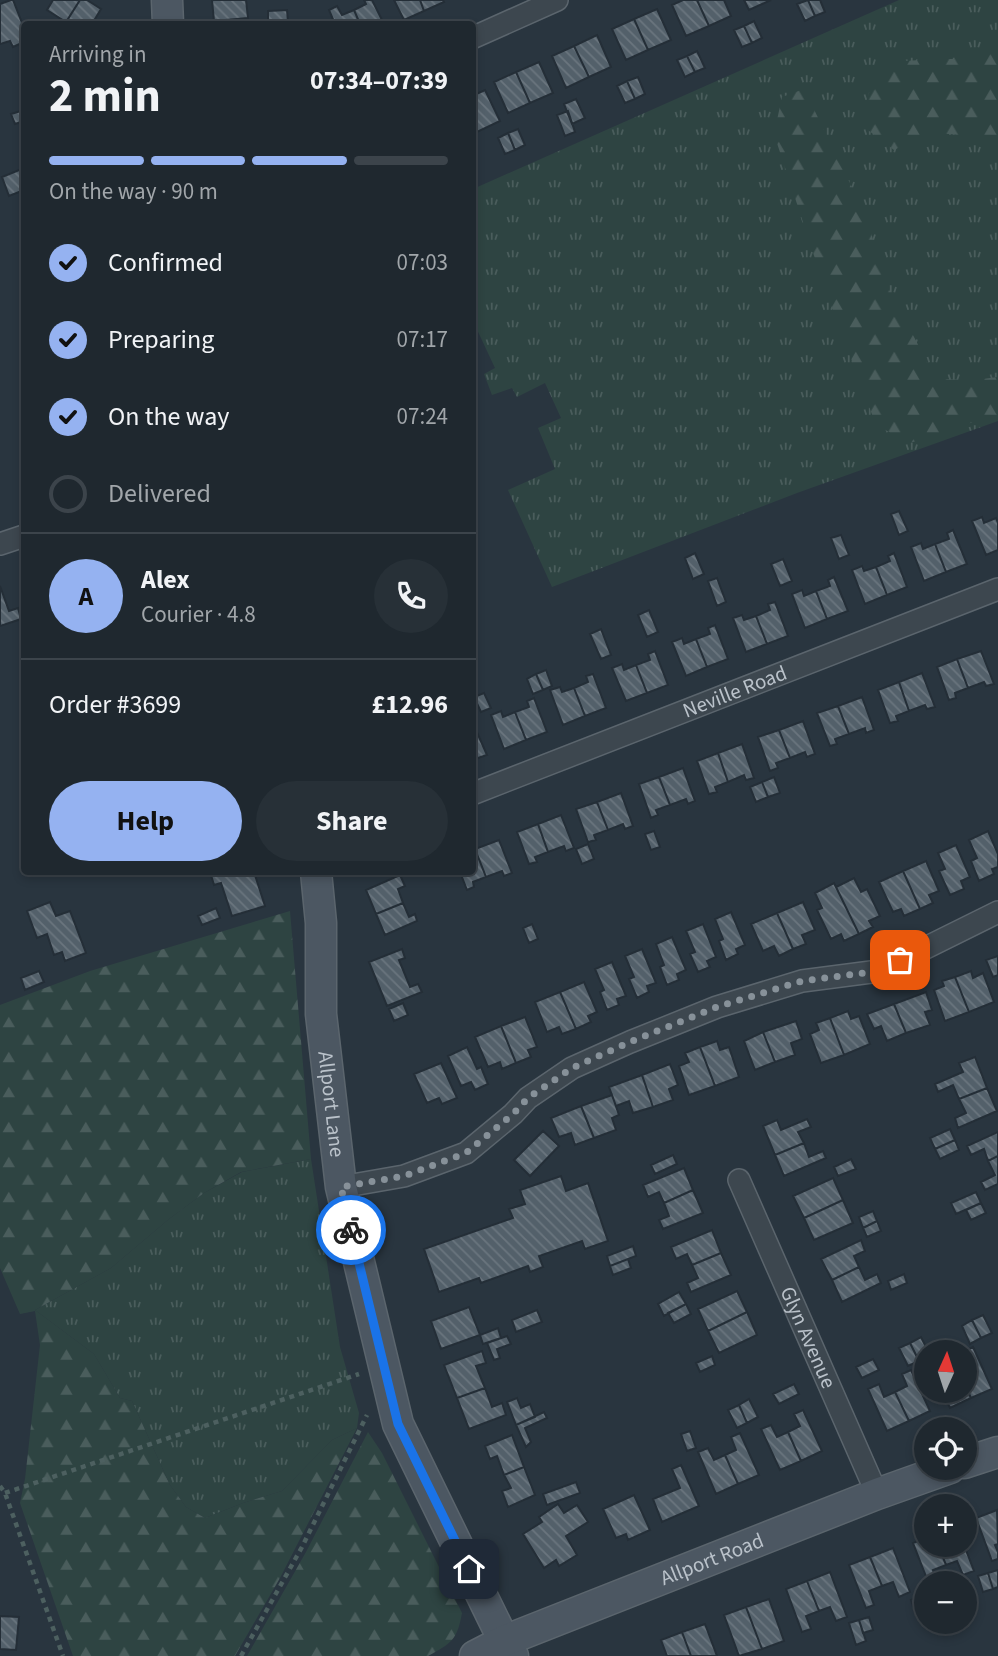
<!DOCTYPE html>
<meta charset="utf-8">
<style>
:root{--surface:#1f282f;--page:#273037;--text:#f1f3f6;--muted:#a1a6aa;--line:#3c444b;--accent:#95b2f1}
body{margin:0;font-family:"Source Sans 3",sans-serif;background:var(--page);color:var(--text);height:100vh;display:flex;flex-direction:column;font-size:26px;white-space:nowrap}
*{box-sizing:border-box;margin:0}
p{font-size:23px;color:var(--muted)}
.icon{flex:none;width:38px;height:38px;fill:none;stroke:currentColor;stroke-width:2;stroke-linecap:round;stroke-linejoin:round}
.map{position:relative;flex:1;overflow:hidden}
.sheet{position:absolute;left:21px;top:21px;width:455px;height:854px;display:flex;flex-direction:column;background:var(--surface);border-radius:7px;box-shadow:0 4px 10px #0003,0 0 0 2px var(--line)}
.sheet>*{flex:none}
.needle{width:46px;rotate:3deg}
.controls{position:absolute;left:914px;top:1340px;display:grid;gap:14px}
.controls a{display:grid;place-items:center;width:63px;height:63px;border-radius:50%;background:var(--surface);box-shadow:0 4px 10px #0003,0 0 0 2px var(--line);font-size:35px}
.pin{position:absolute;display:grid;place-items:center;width:60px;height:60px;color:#fff;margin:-30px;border-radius:14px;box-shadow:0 4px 10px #0006}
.courier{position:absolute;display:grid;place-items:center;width:70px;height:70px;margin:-35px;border:5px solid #1a73e8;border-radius:50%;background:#fff;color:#222;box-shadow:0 2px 9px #0007}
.head em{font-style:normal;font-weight:700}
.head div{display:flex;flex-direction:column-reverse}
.head{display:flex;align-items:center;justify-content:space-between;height:119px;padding:0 28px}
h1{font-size:46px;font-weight:700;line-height:52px}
.bar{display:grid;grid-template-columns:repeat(4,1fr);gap:10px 7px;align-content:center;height:84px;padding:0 28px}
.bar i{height:9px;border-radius:5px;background:var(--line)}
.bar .current{background:var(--accent)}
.bar p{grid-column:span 4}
.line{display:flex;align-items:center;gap:18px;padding:0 28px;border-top:2px solid var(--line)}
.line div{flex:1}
.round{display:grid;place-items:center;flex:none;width:74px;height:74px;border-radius:37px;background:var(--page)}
ol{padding:0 28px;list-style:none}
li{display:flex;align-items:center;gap:21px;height:77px}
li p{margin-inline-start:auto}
li .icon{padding:7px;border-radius:50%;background:var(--accent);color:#111;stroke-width:4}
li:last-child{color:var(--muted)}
li i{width:38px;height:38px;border:4px solid var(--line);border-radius:50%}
.primary-button{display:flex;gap:14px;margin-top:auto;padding:14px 28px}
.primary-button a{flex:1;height:80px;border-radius:42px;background:var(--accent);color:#111;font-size:28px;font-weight:700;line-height:80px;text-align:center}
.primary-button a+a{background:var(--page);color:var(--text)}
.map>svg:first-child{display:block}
.grass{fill:url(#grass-tufts)}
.forest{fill:url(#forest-firs)}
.building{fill:url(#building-back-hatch);stroke:#242e37;stroke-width:2}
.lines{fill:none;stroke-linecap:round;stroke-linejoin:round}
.street-casing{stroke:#5b656d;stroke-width:24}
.secondary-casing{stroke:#5b656d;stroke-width:33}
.path{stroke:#4d6060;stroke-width:4.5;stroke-dasharray:5 5;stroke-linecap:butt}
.street{stroke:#3d474f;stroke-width:21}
.secondary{stroke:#4c5762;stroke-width:30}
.done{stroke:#879199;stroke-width:7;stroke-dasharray:0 12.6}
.route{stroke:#1a73e8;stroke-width:9}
.labels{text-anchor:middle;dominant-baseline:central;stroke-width:5;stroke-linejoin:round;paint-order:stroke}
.street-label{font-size:21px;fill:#bac2ca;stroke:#222c35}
</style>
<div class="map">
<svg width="998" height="1656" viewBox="0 0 998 1656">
<defs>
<pattern id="grass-tufts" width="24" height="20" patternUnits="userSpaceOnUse" patternTransform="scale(1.75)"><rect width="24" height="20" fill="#2e4442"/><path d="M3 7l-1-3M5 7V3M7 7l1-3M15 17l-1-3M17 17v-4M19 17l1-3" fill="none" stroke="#4a5d5c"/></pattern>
<pattern id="forest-firs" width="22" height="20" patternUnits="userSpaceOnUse" patternTransform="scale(1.75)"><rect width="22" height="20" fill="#2e4442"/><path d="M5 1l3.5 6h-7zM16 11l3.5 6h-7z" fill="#4a5d5c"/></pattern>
<pattern id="building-back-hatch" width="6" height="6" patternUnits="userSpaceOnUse" patternTransform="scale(1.75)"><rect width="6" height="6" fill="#53606a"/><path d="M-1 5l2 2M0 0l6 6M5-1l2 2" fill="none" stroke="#6a757e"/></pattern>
</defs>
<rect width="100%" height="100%" fill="#29353f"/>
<path class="grass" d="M899,0H998V421L797,493L552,587L508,490L555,469L538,428L561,418L545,383L517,397L512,388L492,395L484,374L495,368L473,321V189Z
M311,1159L340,1347L359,1413L357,1428L332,1440L282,1491L243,1503L205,1518L186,1507L170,1485L132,1401L120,1398L94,1354L35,1310L111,1268L169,1219L204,1193L242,1172Z"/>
<path class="forest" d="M998,45V139L929,132L894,150L860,124L875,73L899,61L977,58Z
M804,89L868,220L882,276L936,379L975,380L998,377V414L910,443L876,425L826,292L774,134L782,97Z
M290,911L311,1159L241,1172L204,1193L169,1219L111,1268L35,1310L94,1354L120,1398L132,1401L170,1485L186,1507L205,1518L243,1503L282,1491L332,1440L357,1428L280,1578L235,1656H73L20,1503L25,1479L40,1345L35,1311L20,1314L0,1268V1005L90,971Z
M368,1432L382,1453L462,1613C457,1640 452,1643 428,1656H247L306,1552Z"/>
<path class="building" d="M11,0H13L24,28V42L13,47L10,41L0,44V4Z
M53,0H80L66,22L47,10Z
M80,0H87L101,9L92,24H70L66,22Z
M212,0H246L248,18L214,21Z
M364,0H372L384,24H360L354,10L366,4Z
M394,0H420L424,11L404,20Z
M420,0H443L444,2L424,11Z
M683,0H697L709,26L686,36L672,5Z
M697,0H724L731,16L709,26Z
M744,0H771L749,10Z
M808,0H820L825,12L815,16Z
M808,0L815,16L805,21L797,4Z
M337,6L342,15L354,10L360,24H335L329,10Z
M657,9L671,40L648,50L634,19Z
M287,10L288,22L268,23V11Z
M634,19L648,50L626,60L612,29Z
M754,21L762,38L752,43L744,26Z
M744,26L752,43L742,47L734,30Z
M597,35L611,67L589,77L574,46Z
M574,46L589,77L566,88L552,56Z
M697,51L705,68L695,72L687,56Z
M687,56L695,72L685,77L677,60Z
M539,62L553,93L530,103L516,72Z
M516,72L530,103L508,113L494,82Z
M638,77L645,94L635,99L627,81Z
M627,81L635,99L625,103L617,86Z
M485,90L500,121L477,132L472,121V96Z
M576,99L585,118L572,124L564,104Z
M24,110V121L15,124L11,114Z
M568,111L575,132L565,136L557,115Z
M518,129L525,145L515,150L508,133Z
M508,133L515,150L505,154L498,138Z
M24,168V190L9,196L2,177Z
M899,511L908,531L899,535L891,514Z
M982,517L984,523L996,518L998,523V550L986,555L972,521Z
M953,530L967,564L946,572L935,544L949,539L947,533Z
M841,535L849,555L839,559L831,538Z
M921,543L923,549L935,544L946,572L924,581L911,547Z
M695,553L704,574L693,579L685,558Z
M894,553L907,587L887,595L876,567L890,561L888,556Z
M783,559L792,581L780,586L771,564Z
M862,566L864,571L876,567L887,595L865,604L852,570Z
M834,577L848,611L827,619L816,591L830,586L828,580Z
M717,578L726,602L717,606L708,581Z
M0,586L9,611L18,608L21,619L0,626Z
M802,590L804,596L816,591L827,619L805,628L792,594Z
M775,602L788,636L767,644L756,616L770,610L768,604Z
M649,610L658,632L647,637L638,615Z
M742,615L744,620L756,616L767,644L746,652L733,618Z
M715,625L728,659L707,667L696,639L710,634L708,628Z
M601,629L611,655L601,659L590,634Z
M682,638L684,644L696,639L707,667L686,676L672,642Z
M655,651L668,685L647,693L636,665L650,660L648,654Z
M981,651L994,684L986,686L984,682L968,688L957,659Z
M957,659L968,688L955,693L956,698L949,700L937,667Z
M622,664L624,670L636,665L647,693L626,701L612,668Z
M546,670L552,686L543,690L536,674Z
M922,673L935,707L927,709L925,705L909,711L899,682Z
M536,674L543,690L533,694L527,679Z
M593,674L606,708L585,716L574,688L588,682L586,676Z
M899,682L909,711L896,716L898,721L890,723L878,690Z
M560,687L562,692L574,688L585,716L563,725L550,690Z
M484,693L491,708L481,712L474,697Z
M862,697L874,730L866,733L865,728L849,734L838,706Z
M534,698L547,732L526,740L515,712L529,707L527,701Z
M838,706L849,734L835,739L837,744L830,746L817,713Z
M501,711L503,717L515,712L526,740L504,749L491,715Z
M472,721L487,755L472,760Z
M803,721L815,754L807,757L805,752L790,758L779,730Z
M779,730L790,758L776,763L778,768L770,771L758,737Z
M742,744L754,778L746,780L744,775L728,782L718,753Z
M718,753L728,782L715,787L717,792L709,794L697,761Z
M683,768L695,801L688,804L686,799L670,805L659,777Z
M659,777L670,805L656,810L658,815L651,818L639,784Z
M774,777L780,793L768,797L762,782Z
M762,782L768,797L756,802L750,787Z
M621,793L633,826L625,829L623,824L608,830L597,802Z
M597,802L608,830L594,835L596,840L588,842L576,809Z
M561,815L574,848L566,851L564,846L548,852L538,824Z
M538,824L548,852L535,857L537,862L529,864L517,832Z
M654,831L660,847L651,850L645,834Z
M988,831L998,854V867L992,869L994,874L979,881L971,861L977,858L969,840Z
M499,840L512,873L504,876L502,871L486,877L475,849Z
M588,844L594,859L582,864L576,849Z
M956,845L970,877L961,881L964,889L950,895L939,871L945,869L938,853Z
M475,849L486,877L473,882L474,887L467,890L460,872H472V850Z
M926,861L939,891L929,895L933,903L920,909L903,871Z
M903,871L920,909L904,916L901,909L893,912L879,882Z
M224,872H254L265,906L232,916L221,883L214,885L211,875Z
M400,875L405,886L398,889L403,903L376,914L366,890Z
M854,878L861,892L867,889L880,916L869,921L873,927L859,934L836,887Z
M834,883L859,934L844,941L841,934L831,939L817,910L822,908L815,893Z
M50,902L56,916L70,911L86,953L65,961L62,952L54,955L47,934L37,938L27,911Z
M803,902L815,930L802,935L806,944L793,949L777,913Z
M403,903L409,917L415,914L417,921L385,935L376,914Z
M216,908L220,918L202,925L198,916Z
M731,912L745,945L736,949L738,954L726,960L719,941L723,939L715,919Z
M777,913L793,949L779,956L774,946L763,951L751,924Z
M532,924L538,939L529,943L523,928Z
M703,924L716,957L707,961L710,967L698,972L690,954L695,952L686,931Z
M672,937L686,970L677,974L679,980L667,985L660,967L664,965L656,944Z
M402,949L405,958L399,960L410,987L418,984L422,992L387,1006L369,962Z
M642,949L656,983L647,986L649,992L637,998L629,979L634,977L625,956Z
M998,956V975L993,977L986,960Z
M612,962L626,996L617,999L619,1005L607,1010L600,992L604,990L595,969Z
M39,971L44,982L25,990L21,978Z
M971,971L973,978L983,973L994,1002L969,1012L955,977Z
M955,977L969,1012L945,1021L934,990L944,986L942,981Z
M584,982L597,1012L588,1016L591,1022L576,1029L560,992Z
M560,992L576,1029L562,1034L559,1027L547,1032L535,1002Z
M926,992L932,1010L925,1012L930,1025L906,1033L894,1004Z
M403,1003L408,1015L394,1021L389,1009Z
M894,1004L906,1033L887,1041L881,1026L874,1029L867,1014Z
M848,1011L851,1019L859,1016L870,1044L844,1055L830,1018Z
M525,1017L537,1047L528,1050L531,1057L516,1063L501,1026Z
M830,1018L844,1055L821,1063L810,1034L819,1030L816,1023Z
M796,1021L802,1039L791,1043L795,1055L775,1062L763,1032Z
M501,1026L516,1063L502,1069L500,1062L488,1067L475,1037Z
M763,1032L775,1062L755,1070L744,1041Z
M717,1041L720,1050L729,1047L739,1077L715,1086L700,1047Z
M467,1047L477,1069L481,1067L488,1084L475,1090L471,1082L461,1086L448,1056Z
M700,1047L715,1086L689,1095L679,1066L689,1062L685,1053Z
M975,1057L987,1088L959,1099L953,1085L938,1092L935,1084L963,1072L959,1063Z
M441,1063L457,1098L442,1104L439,1098L427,1103L414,1074Z
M670,1064L678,1085L669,1089L673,1100L653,1107L642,1075Z
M642,1075L653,1107L633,1113L629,1101L616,1106L609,1087Z
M987,1088L997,1111L958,1128L955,1118L966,1113L959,1099Z
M612,1095L619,1115L612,1118L616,1130L594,1138L581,1106Z
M581,1106L594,1138L575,1145L571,1133L559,1137L551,1118Z
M807,1119L811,1127L798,1132L804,1143L775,1155L763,1126L777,1120L781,1130Z
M950,1129L955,1140L935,1149L930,1138Z
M543,1131L559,1146L530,1176L514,1160Z
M998,1132V1156L988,1161L984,1149L971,1155L967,1146Z
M955,1140L959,1150L940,1159L935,1149Z
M804,1143L809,1157L823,1151L826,1158L784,1176L775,1155Z
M673,1155L677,1164L655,1174L651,1165Z
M998,1156V1184L985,1190L981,1182L995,1175L988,1161Z
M851,1159L856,1169L838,1176L834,1167Z
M684,1168L693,1190L664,1203L659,1192L648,1197L643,1185Z
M561,1176L566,1191L588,1183L608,1241L585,1249L582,1241L539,1256L543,1267L530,1272L528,1266L481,1283L479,1278L439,1292L424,1249L513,1218L509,1209L525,1204L520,1190Z
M833,1178L843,1200L804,1218L793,1196Z
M693,1190L703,1213L663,1229L659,1220L669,1216L664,1203Z
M976,1192L981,1203L956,1214L951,1203Z
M843,1200L853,1223L814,1240L804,1218Z
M981,1203L986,1213L971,1220L966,1210Z
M873,1211L877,1221L863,1228L859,1217Z
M877,1221L881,1231L867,1237L863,1228Z
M712,1230L721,1253L692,1265L687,1254L676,1259L671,1247Z
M861,1240L865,1251L854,1256L859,1267L832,1280L821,1259Z
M633,1246L636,1256L610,1266L607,1256Z
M721,1253L731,1275L691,1292L687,1283L698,1278L692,1265Z
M628,1259L631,1268L613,1275L610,1266Z
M859,1267L865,1280L877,1274L881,1283L842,1302L832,1280Z
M904,1274L907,1283L891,1290L888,1281Z
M737,1291L747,1312L708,1331L698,1309Z
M679,1292L686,1304L664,1316L658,1304Z
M686,1304L691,1314L674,1323L668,1313Z
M469,1307L480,1335L441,1349L431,1321Z
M537,1310L542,1322L516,1332L512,1320Z
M747,1312L757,1335L719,1353L708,1331Z
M983,1315L992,1333L981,1338L972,1320Z
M972,1320L981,1338L970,1344L962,1326Z
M498,1328L501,1338L483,1344L480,1335Z
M507,1336L511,1344L497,1349L500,1358L494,1360L487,1343Z
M921,1337L929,1353H926V1357L919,1361L910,1343Z
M910,1343L919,1361L908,1366L899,1348Z
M973,1347L992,1389L971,1398L964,1383V1366L970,1363L964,1352Z
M482,1351L486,1363L476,1366L485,1388L457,1398L444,1365Z
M712,1356L715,1365L700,1372L696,1363Z
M873,1359L879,1370L862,1378L856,1367Z
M911,1370L930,1411L909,1421L895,1392L907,1386L902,1374Z
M964,1383L971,1398L950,1408L942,1391H964Z
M794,1384L799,1394L779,1404L773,1394Z
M879,1384L884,1397L895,1392L909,1421L887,1431L868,1389Z
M485,1388L492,1407L502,1403L506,1415L469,1429L457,1398Z
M517,1398L521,1408L530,1404L535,1417L516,1425L507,1402Z
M749,1399L758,1417L747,1423L739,1405Z
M739,1405L747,1423L737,1428L728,1410Z
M803,1410L822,1451L801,1461L788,1432L800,1426L794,1414Z
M544,1412L547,1418L525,1428L531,1442L526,1447L516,1425Z
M771,1425L777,1437L788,1432L801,1461L780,1470L761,1429Z
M690,1431L696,1448L687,1451L681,1434Z
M740,1433L759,1475L738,1484L725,1455L736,1450L731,1437Z
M512,1435L524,1467L504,1475L497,1456L490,1459L485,1446Z
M708,1448L714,1460L725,1455L738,1484L716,1494L698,1452Z
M681,1465L699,1506L662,1522L653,1499L680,1488L672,1469Z
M524,1467L535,1495L508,1507L502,1491L511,1488L504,1475Z
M576,1482L580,1493L547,1505L543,1494Z
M634,1495L650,1530L628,1540L626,1534L616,1538L603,1509Z
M558,1504L564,1513L577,1505L588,1522L566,1536L577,1555L559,1566L556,1560L544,1568L523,1534L542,1522L539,1517Z
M997,1510L998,1544L995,1545L998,1552V1559L992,1561L976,1518Z
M926,1538V1545H938L946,1565L933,1570L938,1584H929L913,1543Z
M938,1545H964L974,1571L963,1575L957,1561L946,1565Z
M893,1548L910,1592L899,1597L893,1582L882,1586L870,1557Z
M870,1557L882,1586L869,1591L874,1605L866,1608L849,1565Z
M998,1570V1587L993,1589L988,1573Z
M830,1572L847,1617L836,1621L830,1607L819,1611L807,1581Z
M988,1573L993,1589L983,1592L978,1576Z
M807,1581L819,1611L806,1616L811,1629L802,1632L786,1589Z
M921,1597L926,1612L916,1616L911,1600Z
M769,1599L784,1641L762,1649L746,1607Z
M746,1607L762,1649L739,1656L724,1615Z
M0,1616L19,1617L16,1650L0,1649Z
M869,1617L873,1630L863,1633L859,1620Z
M859,1620L866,1641L856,1645L849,1623Z
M705,1624L717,1656H691L682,1632Z
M682,1632L691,1656H667L661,1640Z"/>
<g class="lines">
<defs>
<g id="street">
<path d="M472,38L557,0"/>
<path d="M0,544L24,536"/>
<path id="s1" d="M472,794L998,589"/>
<path id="s2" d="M739,1180L877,1494"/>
<path d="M341,1187L404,1176L466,1153L513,1114L528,1098L572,1068L630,1042L717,1007L802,981L879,971L998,912"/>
</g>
<g id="secondary">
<path d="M167,0L168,24"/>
<path id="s3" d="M316,872L321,923V1014L341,1187L398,1424L504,1641L513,1656"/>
<path d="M964,1463L998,1452"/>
<path id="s4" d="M475,1656L504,1641L877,1494L950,1468"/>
</g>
</defs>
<use href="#street" class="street-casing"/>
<use href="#secondary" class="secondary-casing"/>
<path class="path" d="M0,1486L5,1493L63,1656
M5,1493L359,1374
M241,1656L302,1547L367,1415"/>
<use href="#street" class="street"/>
<use href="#secondary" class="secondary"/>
</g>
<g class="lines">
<path class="done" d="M351,1230L341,1187L404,1176L466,1153L513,1114L528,1098L572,1068L630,1042L717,1007L802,981L879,971L900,960"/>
<path class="route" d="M351,1230L398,1424L469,1569"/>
</g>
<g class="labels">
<g class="street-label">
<text stroke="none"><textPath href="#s1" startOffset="282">Neville Road</textPath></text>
<text stroke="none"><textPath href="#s3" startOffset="233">Allport Lane</textPath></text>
<text stroke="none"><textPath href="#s2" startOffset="172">Glyn Avenue</textPath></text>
<text stroke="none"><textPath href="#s4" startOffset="256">Allport Road</textPath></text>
</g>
</g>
</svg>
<div class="controls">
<a><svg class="needle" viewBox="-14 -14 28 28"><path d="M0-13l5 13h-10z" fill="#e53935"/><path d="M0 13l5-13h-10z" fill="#a1a6aa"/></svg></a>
<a><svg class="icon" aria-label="locate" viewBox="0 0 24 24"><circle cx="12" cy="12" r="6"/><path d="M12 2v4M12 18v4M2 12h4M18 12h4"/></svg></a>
<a>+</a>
<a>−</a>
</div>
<div class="pin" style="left:900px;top:960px;background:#ea580c"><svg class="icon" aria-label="bag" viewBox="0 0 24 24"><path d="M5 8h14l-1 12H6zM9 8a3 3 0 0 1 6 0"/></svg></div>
<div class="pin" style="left:469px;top:1569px;background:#1f2937"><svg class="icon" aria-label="home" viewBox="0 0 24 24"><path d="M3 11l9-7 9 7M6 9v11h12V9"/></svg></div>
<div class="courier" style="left:351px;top:1230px"><svg class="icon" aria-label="bike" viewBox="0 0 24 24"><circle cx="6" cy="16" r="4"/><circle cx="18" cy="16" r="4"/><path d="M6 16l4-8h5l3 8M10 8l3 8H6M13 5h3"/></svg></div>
<section class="sheet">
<div class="head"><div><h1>2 min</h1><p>Arriving in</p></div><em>07:34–07:39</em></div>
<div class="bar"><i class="current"></i><i class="current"></i><i class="current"></i><i></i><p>On the way · 90 m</p></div>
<ol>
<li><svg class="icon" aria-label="check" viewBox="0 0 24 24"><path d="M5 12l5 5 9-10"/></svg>Confirmed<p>07:03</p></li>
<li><svg class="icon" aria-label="check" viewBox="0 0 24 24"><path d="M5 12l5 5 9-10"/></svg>Preparing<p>07:17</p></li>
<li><svg class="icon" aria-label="check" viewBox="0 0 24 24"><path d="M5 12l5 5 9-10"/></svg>On the way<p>07:24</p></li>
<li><i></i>Delivered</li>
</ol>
<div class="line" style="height:126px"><b class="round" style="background:var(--accent);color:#111">A</b><div><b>Alex</b><p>Courier · 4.8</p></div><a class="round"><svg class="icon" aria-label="phone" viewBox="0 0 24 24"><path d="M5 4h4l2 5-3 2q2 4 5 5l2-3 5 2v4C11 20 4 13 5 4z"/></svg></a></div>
<div class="line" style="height:91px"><div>Order #3699</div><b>£12.96</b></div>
<div class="primary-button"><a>Help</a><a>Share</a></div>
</section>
</div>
